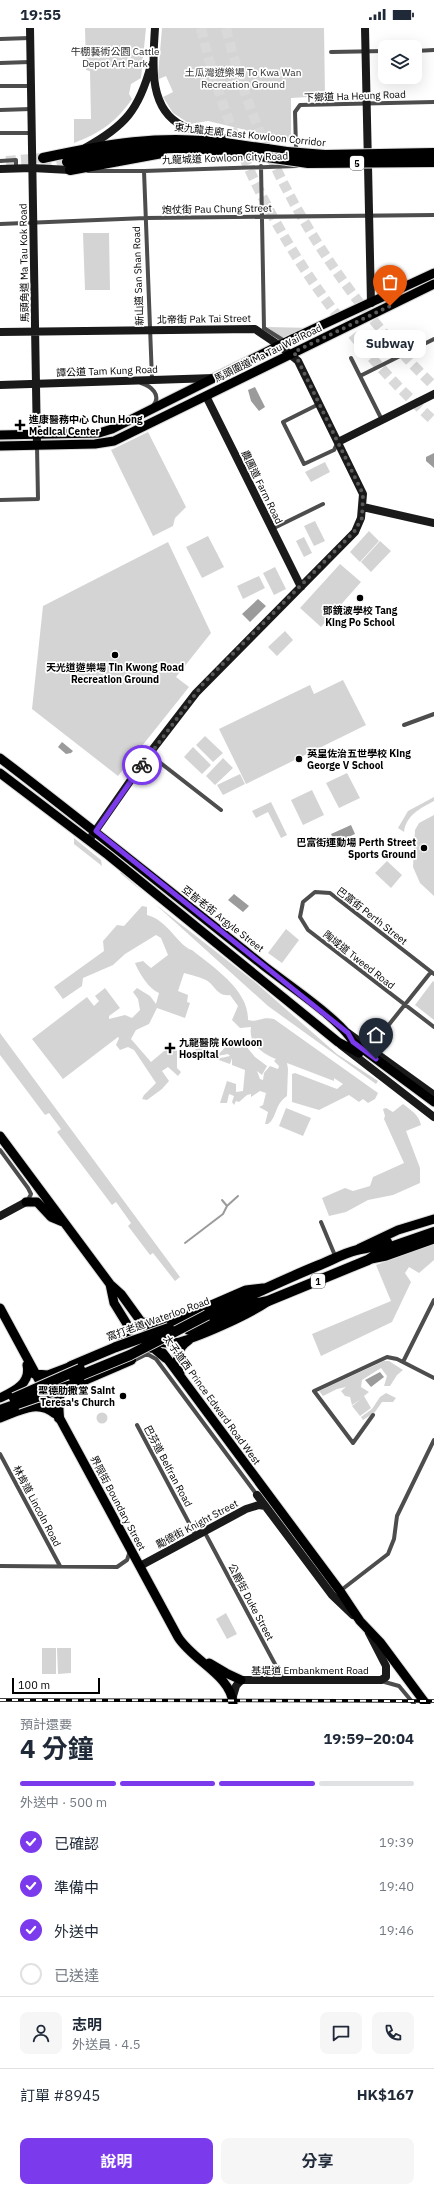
<!DOCTYPE html>
<html lang="zh-TW">
<meta charset="utf-8">
<style>
:root{--surface:#fff;--page:#f6f6f7;--text:#1f2937;--muted:#747a83;--line:#e0e1e3;--accent:#7c3aed}
body{margin:0;font-family:"IBM Plex Sans","Noto Sans TC",sans-serif;background:var(--page);color:var(--text);height:100vh;display:flex;flex-direction:column;font-size:15px;white-space:nowrap}
*{box-sizing:border-box;margin:0}
p{font-size:13px;color:var(--muted)}
.icon{flex:none;width:22px;height:22px;fill:none;stroke:currentColor;stroke-width:2;stroke-linecap:round;stroke-linejoin:round}
.map{position:relative;height:1676px;overflow:hidden}
.side{display:flex;flex-direction:column;background:var(--surface);flex:1}
.side>*{flex:none}
.buttons{position:absolute;left:378px;top:12px;display:grid;gap:8px}
.buttons a{display:grid;place-items:center;width:44px;height:44px;border-radius:8px;background:var(--surface);box-shadow:0 4px 16px #0002;font-size:20px}
.scale{position:absolute;left:12px;bottom:10px;width:88px;box-sizing:border-box;padding-left:4px;border:2px solid #000;border-top:0;font-size:11px;line-height:14px;white-space:nowrap;color:#000;-webkit-text-stroke:3px #fff;paint-order:stroke}
.pin{position:absolute;display:grid;place-items:center;width:34px;height:34px;color:#fff;margin:-41px -17px;border-radius:50% 50% 50% 0;rotate:-45deg;box-shadow:0 0 4px #0007}
.pin .icon{rotate:45deg}
.courier{position:absolute;display:grid;place-items:center;width:40px;height:40px;margin:-20px;border:3px solid #7c3aed;border-radius:50%;background:#fff;color:#222;box-shadow:0 1px 5px #0007}
.bubble{position:absolute;height:28px;border-radius:8px;background:var(--surface);box-shadow:0 4px 16px #0002;font-size:13px;font-weight:700;line-height:28px;text-align:center}
.overview em{font-style:normal;font-weight:700}
.overview div{display:flex;flex-direction:column-reverse}
.overview{display:flex;align-items:center;justify-content:space-between;height:68px;padding:0 20px}
h1{font-size:26px;font-weight:700;line-height:30px}
.bar{display:grid;grid-template-columns:repeat(4,1fr);gap:6px 4px;align-content:center;height:48px;padding:0 20px}
.bar i{height:5px;border-radius:3px;background:var(--line)}
.bar .active{background:var(--accent)}
.bar p{grid-column:span 4}
.line{display:flex;align-items:center;gap:10px;padding:0 20px;border-top:1px solid var(--line)}
.line div{flex:1}
.round{display:grid;place-items:center;flex:none;width:42px;height:42px;border-radius:8px;background:var(--page)}
ol{padding:0 20px;list-style:none}
li{display:flex;align-items:center;gap:12px;height:44px}
li p{margin-inline-start:auto}
li .icon{padding:4px;border-radius:50%;background:var(--accent);color:#fff;stroke-width:4}
li:last-child{color:var(--muted)}
li i{width:22px;height:22px;border:2px solid var(--line);border-radius:50%}
.cta{display:flex;gap:8px;margin-top:auto;padding:8px 20px}
.cta a{flex:1;height:46px;border-radius:8px;background:var(--accent);color:#fff;font-size:16px;font-weight:700;line-height:46px;text-align:center}
.cta a+a{background:var(--page);color:var(--text)}
.status{display:flex;justify-content:space-between;align-items:center;height:28px;padding:0 20px;background:var(--surface);direction:ltr}
.status svg{height:11px;fill:currentColor}
.map>svg:first-child{display:block}
.green{fill:#d4d4d4}
.water{fill:#9b9b9b}
.lines{fill:none;stroke-linecap:round;stroke-linejoin:round}
.stream{stroke:#9b9b9b;stroke-width:2}
.highway-tunnel{stroke:#d9d9d9;stroke-width:10;stroke-dasharray:10 5;stroke-linecap:butt}
.primary-casing{stroke:#dbdbdb;stroke-width:11}
.highway-casing{stroke:#dbdbdb;stroke-width:12}
.street{stroke:#4d4d4d;stroke-width:4}
.secondary{stroke:#1a1a1a;stroke-width:8}
.primary{stroke:#000;stroke-width:9}
.highway{stroke:#000;stroke-width:10}
.rail-casing{stroke:#000;stroke-width:3.5}
.rail{stroke:#fff;stroke-width:2;stroke-dasharray:6;stroke-linecap:butt}
.highway-bridge-casing{stroke:#dbdbdb;stroke-width:12;stroke-linecap:butt}
.highway-bridge{stroke:#000;stroke-width:10}
.done{stroke:#595959;stroke-width:4;stroke-dasharray:0 7.2}
.route{stroke:#7c3aed;stroke-width:5}
.poi-dot{fill:#000;stroke:#fff;stroke-width:1.5}
.labels{text-anchor:middle;dominant-baseline:central;stroke-width:3.5;stroke-linejoin:round;paint-order:stroke}
.shield{fill:#fff;stroke:#4c4c4c;stroke-width:1}
.shield-label{font-size:9px;font-weight:bold;fill:#000}
.park-label{font-size:10px;fill:#2b2b2b;stroke:#fff}
.street-label{font-size:10px;fill:#000;stroke:#fff}
.poi-label{font-size:10px;font-weight:bold;fill:#000;stroke:#fff;text-anchor:start}
</style>
<div class="status"><b>19:55</b><svg viewBox="0 0 49 12"><path d="M0 12V9h3v3zM5 12V6h3v6zM10 12V3h3v9zM15 12V0h3v12zM26 1h20v11H26zM47 4h2v5h-2z"/></svg></div>
<div class="map">
<svg width="434" height="1676" viewBox="0 0 434 1676">
<rect width="100%" height="100%" fill="#fff"/>
<path class="green" d="M85,0H146L141,50L131,56L129,66L132,71C116,94 100,105 74,115V91H91L90,43L86,42Z
M162,0H324L325,68L291,70V113L208,93L190,96L173,85L163,69L173,64L166,48L159,51L158,47Z
M83,205H109L110,262H85Z
M267,299L314,300L286,313Z
M148,404L186,479L175,490L173,498L153,508L111,422Z
M325,434L330,444L311,454L305,444Z
M315,493L325,513L314,518L304,498Z
M369,503L379,513L360,534L350,524Z
M208,508L224,539L202,550L186,519Z
M304,509L312,525L304,529L296,513Z
M380,513L391,523L371,544L361,534Z
M168,514L211,605L176,649L189,659L118,748L32,681L43,578Z
M340,536L361,554L321,599L300,580Z
M275,539L286,561L274,567L263,545Z
M259,548L265,560L243,571L237,558Z
M285,603L293,612L277,628L268,619Z
M343,652L366,697L246,756L219,701L310,657L314,666Z
M205,708L223,725L213,734L196,717Z
M193,719L211,737L202,746L184,729Z
M223,730L233,740L215,757L206,748Z
M347,745L360,770L339,780L326,755Z
M240,746L245,756L223,767L217,757Z
M312,762L324,787L303,797L291,772Z
M434,769V773C421,780 406,787 404,804L398,800L408,783Z
M271,774L287,807L281,810L268,784L256,790L252,783Z
M434,787V868L420,855L413,839L415,802L419,795Z
M74,810L101,832L102,838L74,816Z
M387,833L402,847L391,860L375,845Z
M121,844L144,865L120,845Z
M155,876L256,955L337,1026L378,1053L376,1056L268,978Z
M142,878L147,879V887C168,892 179,919 192,922C213,939 249,962 248,992C258,995 261,988 274,991L378,1065L375,1071L368,1075L363,1071L359,1074L349,1067L319,1082L292,1074V1046L295,1045L337,1061L343,1056L334,1050V1053L287,1035L288,1041L287,1068C274,1077 277,1090 268,1096H265L268,1084L259,1079L263,1077L266,1065L260,1063L251,1069V1066L247,1067L239,1074L236,1073L234,1077L232,1074L234,1068L229,1066L227,1075H220L227,1053L236,1056V1064L243,1063L245,1042L232,1037V1030L230,1036L216,1031L230,1028L228,1026L217,1028L228,1016L241,1012L255,1029L267,1038L262,1047L257,1043L260,1051L263,1052L264,1045L270,1038L278,1041L279,1038L274,1033L276,1031C263,1026 248,1016 251,999L240,1000L232,992L238,978L230,967C217,969 215,957 206,952C200,949 191,947 184,945L178,963L188,967L187,974L190,975L185,990L157,980L149,996L136,1002L131,1011L151,1034L170,1018L177,1022V1040L181,1044L178,1048L168,1039L162,1043L169,1053L162,1061L147,1072L142,1071L144,1067L156,1055L134,1022L128,1019L120,1022L116,1017L119,1010L118,1009L63,1051L32,1011L87,969L94,978L99,973L95,968L105,960L120,980L109,988V991L125,987L132,990L140,982L138,971L133,964L137,960L150,968L156,976L159,965C149,961 139,945 135,935L143,933L151,940L168,927L161,910L156,907L125,926L113,937L83,950L82,958L63,971L54,959L104,923L103,913L117,897L124,898Z
M286,901L299,912L282,935L268,925Z
M433,953L434,954V992L415,977Z
M0,1005L180,1249L175,1253L153,1225L150,1227L128,1198L131,1195L116,1174L112,1177L57,1104L61,1101L49,1085L45,1087L0,1027Z
M203,1017L207,1018C209,1023 211,1027 207,1032H197L192,1026L193,1023Z
M403,1076C411,1082 419,1087 421,1097L406,1103L420,1140V1155L393,1167L368,1172L346,1184L329,1188L322,1170L345,1160L353,1163L370,1158L373,1149L404,1135L384,1091L385,1088L383,1081L386,1080L393,1084Z
M286,1080L311,1090L303,1108L279,1098Z
M434,1216V1232L419,1245L409,1239L405,1245L411,1254L392,1294L321,1328L312,1306L391,1273L376,1237Z
M384,1333H389L403,1342L397,1347L390,1358H384L387,1348L381,1340L362,1352L361,1359L369,1364L364,1368L371,1380L360,1388L352,1378L361,1371L352,1377L350,1369L345,1368L341,1363L346,1359L337,1361L323,1368L319,1363Z
M386,1365L396,1370L393,1374H382L375,1384L363,1392L361,1389L372,1381L380,1369Z
M96.5 1390a5.5 5.5 0 1 1 11 0a5.5 5.5 0 1 1-11 0Z
M226,1585L237,1606L227,1611L216,1591Z
M42,1620H56V1646H42Z
M57,1620H71V1645L58,1646Z"/>
<path class="water" d="M255,359L265,379L259,383L251,373L248,362Z
M434,425V440L426,433V429Z
M258,571L266,578L250,594L242,586Z
M62,714L73,723L71,725L66,726L58,719Z
M351,797L355,806L335,815L331,806Z
M234,866L249,878L243,884L228,872Z
M380,1344L384,1349L371,1359L365,1352Z"/>
<g class="lines">
<path class="stream" d="M222,1172L227,1178
M185,1215L223,1186L227,1178L238,1168"/>
<path class="highway-tunnel" d="M201,0C236,152 319,288 434,393
M226,0C259,137 333,260 434,358
M6,133L43,130
M42,139L67,134"/>
<defs>
<path id="primary" d="M0,407L99,405L112,401L294,310L434,245
M0,418L95,416L114,413L434,256
M0,730C89,798 176,868 264,938C287,956 341,992 353,1014L434,1074
M0,745L108,827L338,1014L359,1025
M0,1108L110,1256L121,1266L155,1313
M26,1174H37L51,1189L63,1194
M360,1220L398,1202L434,1191
M371,1231L386,1228L434,1211
M110,1256L114,1275L130,1301L126,1310L118,1318
M0,1280L178,1609C193,1633 232,1648 233,1676
M142,1294L157,1297L170,1295L246,1262L263,1260
M154,1314C161,1314 168,1316 175,1315C198,1310 248,1287 267,1274
M163,1325L340,1563L360,1593L380,1614L426,1676
M34,1346L48,1347L77,1336
M180,1346C175,1332 176,1321 189,1312
M0,1370C15,1363 31,1355 27,1337
M0,1390C19,1383 38,1371 55,1386
M209,1635L226,1645L241,1652"/>
<path id="highway" d="M267,121L287,124
M43,130C108,116 158,107 225,115
M67,134C120,122 170,116 224,123
M70,142L162,125
M207,1287C244,1271 280,1253 317,1238C330,1233 344,1225 357,1222C367,1219 377,1219 387,1214
M189,1302L253,1276L268,1273L368,1232L385,1221L434,1204
M142,1318L154,1320L166,1330
M71,1338L116,1319
M80,1354L131,1332
M0,1382L17,1376
M59,1390C58,1378 57,1365 66,1356"/>
</defs>
<use href="#primary" class="primary-casing"/>
<use href="#highway" class="highway-casing"/>
<path class="street" d="M0,11L30,10
M415,23L434,22
M331,24L385,23
M0,35L30,34
M0,58H31
M0,82L31,81
M0,105H32
M299,124L296,119L295,84L300,77L434,74
M0,133L16,132V140
M261,138L264,300
M88,143H144L297,138
M144,143L152,351
M0,196L146,190L434,187
M264,300L286,314
M351,330L382,392
M360,348L434,311
M141,355C151,358 162,367 153,378
M319,376L283,394L304,436L334,422L338,414
M0,472L38,471L37,418
M272,501L323,476
M404,697L434,686
M149,726L221,782
M434,946L330,865L315,864L303,874L300,889L308,902L434,999
M371,1019L431,944
M0,1122L28,1160L31,1166L28,1172
M321,1194L336,1230
M131,1334L147,1326L156,1331L257,1467
M403,1334L434,1272
M373,1387L353,1415L314,1363L387,1329L397,1331L434,1350
M137,1397L196,1508
M0,1426L60,1538
M204,1503L283,1651
M0,1538L117,1539L127,1532L130,1523
M340,1563L388,1526L394,1511L397,1488L434,1412
M381,1653L399,1658L414,1676"/>
<path class="secondary" d="M30,0L37,417
M155,0C153,33 147,81 183,98C196,104 212,106 225,110
M365,0L371,275
M85,120C125,98 139,82 151,37
M0,141L32,140L70,142
M0,304L255,301L280,318L298,333L363,466L361,490L355,504L196,665L149,726L89,812
M0,357L214,350
M206,368L301,559
M338,414L434,366
M363,479L434,495
M348,1005L434,1067
M341,1017L434,1089
M0,1188L26,1174
M257,1467L332,1567L353,1587
M140,1538L246,1481L259,1477L265,1478
M233,1668L236,1658L241,1652H381L386,1649V1638L369,1605"/>
<use href="#primary" class="primary"/>
<use href="#highway" class="highway"/>
<defs>
<path id="rail" d="M0,1672L434,1673"/>
</defs>
<use href="#rail" class="rail-casing"/>
<use href="#rail" class="rail"/>
<defs>
<path id="highway-bridge" d="M225,115L267,121
M224,123L308,135L434,134
M287,124L325,127L434,125
M116,1319L169,1300
M74,1350L130,1327L207,1287
M14,1370L80,1341
M17,1376L80,1354"/>
</defs>
<use href="#highway-bridge" class="highway-bridge-casing"/>
<use href="#highway-bridge" class="highway-bridge"/>
</g>
<g class="lines">
<path class="done" d="M142,737L203,656L354,504L362,490L363,466L294,324L390,278"/>
<path class="route" d="M142,737L96,803L348,1005L353,1014L376,1031"/>
</g>
<g class="poi-dot">
<path d="M18 391h4v4h4v4h-4v4h-4v-4h-4v-4h4z"/>
<circle cx="360" cy="570" r="4"/>
<circle cx="115" cy="627" r="4"/>
<circle cx="299" cy="731" r="4"/>
<circle cx="424" cy="820" r="4"/>
<path d="M168 1014h4v4h4v4h-4v4h-4v-4h-4v-4h4z"/>
<circle cx="123" cy="1368" r="4"/>
</g>
<g class="labels">
<g class="shield">
<rect x="350" y="128" width="14" height="14" rx="3"/>
<rect x="311" y="1246" width="14" height="14" rx="3"/>
</g>
<g class="shield-label">
<text x="357" y="135">5</text>
<text x="318" y="1253">1</text>
</g>
<g class="park-label">
<text x="115" y="23">牛棚藝術公園 Cattle<tspan x="115" dy="12">Depot Art Park</tspan></text>
<text x="243" y="44">土瓜灣遊樂場 To Kwa Wan<tspan x="243" dy="12">Recreation Ground</tspan></text>
</g>
<g class="street-label">
<text transform="translate(355 68) rotate(-2)">下鄉道 Ha Heung Road</text>
<text transform="translate(250 107) rotate(6)">東九龍走廊 East Kowloon Corridor</text>
<text transform="translate(225 130) rotate(-2)">九龍城道 Kowloon City Road</text>
<text transform="translate(217 181) rotate(-1)">炮仗街 Pau Chung Street</text>
<text transform="translate(24 235) rotate(-91)">馬頭角道 Ma Tau Kok Road</text>
<text transform="translate(138 248) rotate(-92)">新山道 San Shan Road</text>
<text transform="translate(204 291) rotate(-1)">北帝街 Pak Tai Street</text>
<text transform="translate(268 325) rotate(-26)">馬頭圍道 Ma Tau Wai Road</text>
<text transform="translate(107 343) rotate(-2)">譚公道 Tam Kung Road</text>
<text transform="translate(262 459) rotate(64)">農圃道 Farm Road</text>
<text transform="translate(372 888) rotate(38)">巴富街 Perth Street</text>
<text transform="translate(223 891) rotate(38)">亞皆老街 Argyle Street</text>
<text transform="translate(359 932) rotate(38)">陶域道 Tweed Road</text>
<text transform="translate(158 1291) rotate(-20)">窩打老道 Waterloo Road</text>
<text transform="translate(212 1372) rotate(54)">太子道西 Prince Edward Road West</text>
<text transform="translate(168 1438) rotate(62)">巴芬道 Belfran Road</text>
<text transform="translate(118 1475) rotate(62)">界限街 Boundary Street</text>
<text transform="translate(37 1478) rotate(62)">林肯道 Lincoln Road</text>
<text transform="translate(197 1496) rotate(-28)">勵德街 Knight Street</text>
<text transform="translate(251 1574) rotate(62)">公爵街 Duke Street</text>
<text x="310" y="1642">基堤道 Embankment Road</text>
</g>
<g class="poi-label">
<text x="29" y="391">進康醫務中心 Chun Hong<tspan x="29" dy="12">Medical Center</tspan></text>
<text x="360" y="582" text-anchor="middle">鄧鏡波學校 Tang<tspan x="360" dy="12">King Po School</tspan></text>
<text x="115" y="639" text-anchor="middle">天光道遊樂場 Tin Kwong Road<tspan x="115" dy="12">Recreation Ground</tspan></text>
<text x="307" y="725">英皇佐治五世學校 King<tspan x="307" dy="12">George V School</tspan></text>
<text x="416" y="814" text-anchor="end">巴富街運動場 Perth Street<tspan x="416" dy="12">Sports Ground</tspan></text>
<text x="179" y="1014">九龍醫院 Kowloon<tspan x="179" dy="12">Hospital</tspan></text>
<text x="115" y="1362" text-anchor="end">聖德肋撒堂 Saint<tspan x="115" dy="12">Teresa's Church</tspan></text>
</g>
</g>
</svg>
<div class="buttons">
<a><svg class="icon" aria-label="layers" viewBox="0 0 24 24"><path d="M12 4l9 5-9 5-9-5zM3 14l9 5 9-5"/></svg></a>
</div>
<div class="scale">100 m</div>
<div class="pin" style="left:390px;top:278px;background:#ea580c"><svg class="icon" aria-label="bag" viewBox="0 0 24 24"><path d="M5 8h14l-1 12H6zM9 8a3 3 0 0 1 6 0"/></svg></div>
<div class="pin" style="left:376px;top:1031px;background:#1f2937"><svg class="icon" aria-label="home" viewBox="0 0 24 24"><path d="M3 11l9-7 9 7M6 9v11h12V9"/></svg></div>
<div class="courier" style="left:142px;top:737px"><svg class="icon" aria-label="bike" viewBox="0 0 24 24"><circle cx="6" cy="16" r="4"/><circle cx="18" cy="16" r="4"/><path d="M6 16l4-8h5l3 8M10 8l3 8H6M13 5h3"/></svg></div>
<div class="bubble" style="left:354px;top:302px;width:72px">Subway</div>
</div>
<section class="side">
<div class="overview"><div><h1>4 分鐘</h1><p>預計還要</p></div><em>19:59–20:04</em></div>
<div class="bar"><i class="active"></i><i class="active"></i><i class="active"></i><i></i><p>外送中 · 500 m</p></div>
<ol>
<li><svg class="icon" aria-label="check" viewBox="0 0 24 24"><path d="M5 12l5 5 9-10"/></svg>已確認<p>19:39</p></li>
<li><svg class="icon" aria-label="check" viewBox="0 0 24 24"><path d="M5 12l5 5 9-10"/></svg>準備中<p>19:40</p></li>
<li><svg class="icon" aria-label="check" viewBox="0 0 24 24"><path d="M5 12l5 5 9-10"/></svg>外送中<p>19:46</p></li>
<li><i></i>已送達</li>
</ol>
<div class="line" style="height:72px"><a class="round"><svg class="icon" aria-label="person" viewBox="0 0 24 24"><circle cx="12" cy="8" r="4"/><path d="M4 21q1-7 8-7t8 7"/></svg></a><div><b>志明</b><p>外送員 · 4.5</p></div><a class="round"><svg class="icon" aria-label="chat" viewBox="0 0 24 24"><path d="M4 5h16v11H9l-5 4z"/></svg></a><a class="round"><svg class="icon" aria-label="phone" viewBox="0 0 24 24"><path d="M5 4h4l2 5-3 2q2 4 5 5l2-3 5 2v4C11 20 4 13 5 4z"/></svg></a></div>
<div class="line" style="height:52px"><div>訂單 #8945</div><b>HK$167</b></div>
<div class="cta"><a>說明</a><a>分享</a></div>
</section>
